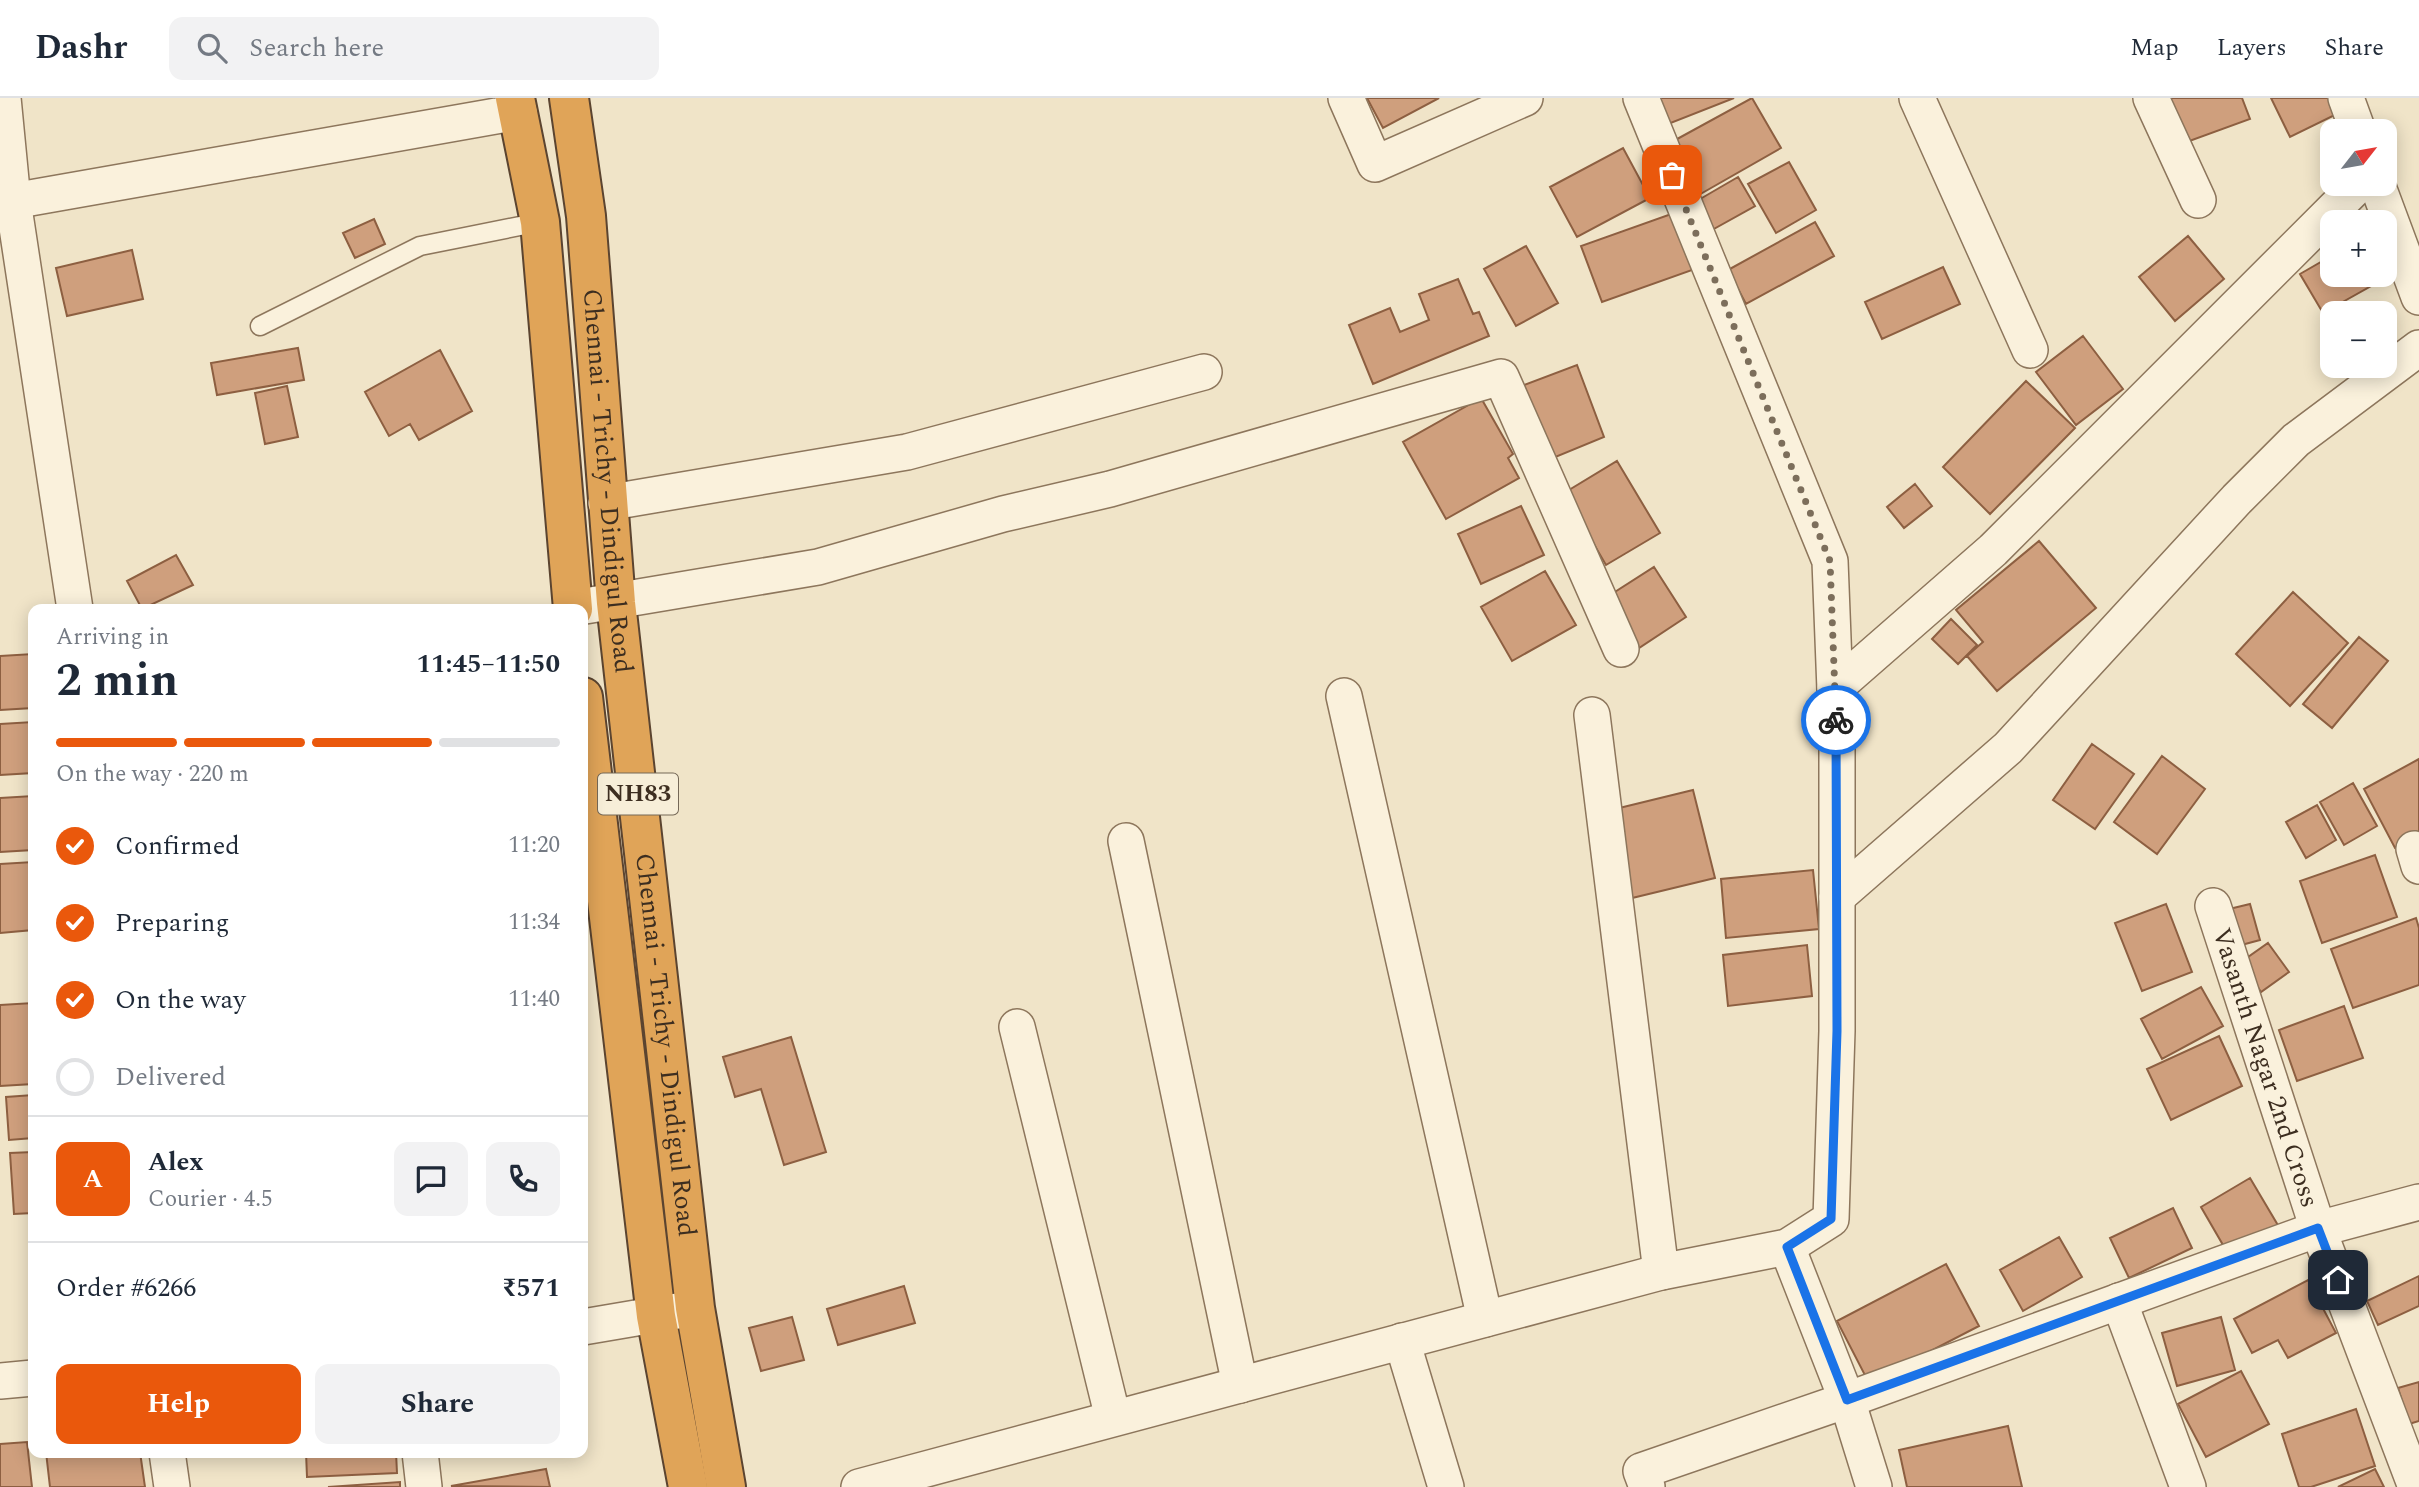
<!DOCTYPE html>
<meta charset="utf-8">
<style>
:root{--surface:#fff;--page:#f2f2f3;--text:#1f2937;--muted:#747a83;--line:#e0e1e3;--accent:#ea580c}
body{margin:0;font-family:Spectral,serif;background:var(--page);color:var(--text);height:100vh;display:flex;flex-direction:column;font-size:26px;white-space:nowrap}
*{box-sizing:border-box;margin:0}
p{font-size:23px;color:var(--muted)}
.icon{flex:none;width:38px;height:38px;fill:none;stroke:currentColor;stroke-width:2;stroke-linecap:round;stroke-linejoin:round}
.map{position:relative;flex:1;overflow:hidden}
.sheet{position:absolute;left:28px;top:506px;width:560px;height:854px;display:flex;flex-direction:column;background:var(--surface);border-radius:14px;box-shadow:0 4px 18px #0003}
.sheet>*{flex:none}
.needle{width:46px;rotate:59deg}
.tools{position:absolute;left:2320px;top:21px;display:grid;gap:14px}
.tools a{display:grid;place-items:center;width:77px;height:77px;border-radius:14px;background:var(--surface);box-shadow:0 4px 18px #0003;font-size:35px}
.pin{position:absolute;display:grid;place-items:center;width:60px;height:60px;color:#fff;margin:-30px;border-radius:14px;box-shadow:0 4px 10px #0006}
.courier{position:absolute;display:grid;place-items:center;width:70px;height:70px;margin:-35px;border:5px solid #1a73e8;border-radius:50%;background:#fff;color:#222;box-shadow:0 2px 9px #0007}
.overview em{font-style:normal;font-weight:700}
.overview div{display:flex;flex-direction:column-reverse}
.overview{display:flex;align-items:center;justify-content:space-between;height:119px;padding:0 28px}
h1{font-size:46px;font-weight:700;line-height:52px}
.bar{display:grid;grid-template-columns:repeat(4,1fr);gap:10px 7px;align-content:center;height:84px;padding:0 28px}
.bar i{height:9px;border-radius:5px;background:var(--line)}
.bar .current{background:var(--accent)}
.bar p{grid-column:span 4}
.line{display:flex;align-items:center;gap:18px;padding:0 28px;border-top:2px solid var(--line)}
.line div{flex:1}
.round{display:grid;place-items:center;flex:none;width:74px;height:74px;border-radius:14px;background:var(--page)}
ol{padding:0 28px;list-style:none}
li{display:flex;align-items:center;gap:21px;height:77px}
li p{margin-inline-start:auto}
li .icon{padding:7px;border-radius:50%;background:var(--accent);color:#fff;stroke-width:4}
li:last-child{color:var(--muted)}
li i{width:38px;height:38px;border:4px solid var(--line);border-radius:50%}
.primary-button{display:flex;gap:14px;margin-top:auto;padding:14px 28px}
.primary-button a{flex:1;height:80px;border-radius:14px;background:var(--accent);color:#fff;font-size:28px;font-weight:700;line-height:80px;text-align:center}
.primary-button a+a{background:var(--page);color:var(--text)}
header{display:flex;align-items:center;gap:42px;box-sizing:border-box;height:98px;padding:0 35px;background:var(--surface);border-bottom:2px solid var(--line)}
header strong{font-size:33px}
nav{display:flex;gap:38px;margin-inline-start:auto;font-size:24px}
.search{width:490px;height:63px;background:var(--page);display:flex;align-items:center;gap:18px;box-sizing:border-box;padding:0 24px;border-radius:14px;color:var(--muted);font-size:26px}
.map>svg:first-child{display:block}
.building{fill:#cf9f7d;stroke:#8d5f41;stroke-width:2}
.lines{fill:none;stroke-linecap:round;stroke-linejoin:round}
.lane-casing{stroke:#8d765c;stroke-width:21}
.street-casing{stroke:#8d765c;stroke-width:38}
.highway-casing{stroke:#5b4430;stroke-width:42}
.lane{stroke:#faf1dc;stroke-width:18}
.street{stroke:#faf1dc;stroke-width:35}
.highway{stroke:#e0a458;stroke-width:38}
.done{stroke:#7c6e5b;stroke-width:7;stroke-dasharray:0 12.6}
.route{stroke:#1a73e8;stroke-width:9}
.labels{text-anchor:middle;dominant-baseline:central;stroke-width:5;stroke-linejoin:round;paint-order:stroke}
.shield{fill:#f7eed8;stroke:#756857;stroke-width:2}
.shield-label{font-size:24px;font-weight:bold;fill:#3d2e20}
.street-label{font-size:26px;fill:#3d2e20;stroke:#f7eed8}
</style>
<header>
<strong>Dashr</strong>
<div class="search"><svg class="icon" aria-label="search" viewBox="0 0 24 24"><circle cx="10" cy="10" r="6"/><path d="M15 15l6 6"/></svg>Search here</div>
<nav><a>Map</a><a>Layers</a><a>Share</a></nav>
</header>
<div class="map">
<svg width="2419" height="1389" viewBox="0 0 2419 1389">
<rect width="100%" height="100%" fill="#f0e4c8"/>
<path class="building" d="M1367,0H1439L1383,30Z
M1652,0H1734L1663,28Z
M1752,0L1781,50L1697,98L1668,46Z
M2168,0H2242L2250,21L2184,45Z
M2271,0H2339L2345,12L2290,39Z
M1623,50L1650,100L1577,139L1550,89Z
M1789,64L1816,112L1776,135L1748,86Z
M1738,79L1755,108L1712,132L1695,104Z
M1674,115L1695,171L1602,204L1581,148Z
M374,121L385,146L355,160L343,135Z
M1815,124L1834,158L1746,206L1728,172Z
M2188,138L2224,181L2175,223L2139,179Z
M1526,148L1558,205L1516,228L1484,171Z
M132,152L143,201L67,218L56,170Z
M2385,154L2396,174L2323,215L2300,176L2333,157V177H2385Z
M1943,169L1960,206L1882,241L1865,204Z
M1458,181L1473,216L1479,214L1489,238L1373,286L1349,227L1390,210L1400,234L1429,222L1419,196Z
M2083,238L2123,291L2076,327L2036,274Z
M298,250L304,282L217,297L211,265Z
M440,252L472,313L419,342L410,326L389,338L365,294Z
M1577,267L1604,339L1553,360L1524,287Z
M2026,283L2075,330L1990,416L1943,369Z
M287,288L298,339L265,346L255,295Z
M1481,300L1513,356L1508,360L1519,380L1446,421L1403,344Z
M1617,363L1660,435L1606,467L1564,395Z
M1915,386L1932,408L1904,430L1887,409Z
M1521,408L1544,457L1481,486L1458,436Z
M2039,443L2096,510L1997,593L1967,558L1983,544L1956,512Z
M176,457L193,487L142,511L127,483Z
M1654,469L1686,519L1639,550L1607,499Z
M1545,473L1576,527L1512,563L1481,509Z
M2293,494L2348,545L2290,608L2236,556Z
M1951,521L1977,547L1958,566L1932,541Z
M2359,539L2388,563L2332,630L2303,606Z
M33,556V610L0,612V558Z
M33,624V675L0,677V626Z
M2092,646L2134,676L2095,731L2053,702Z
M2162,658L2205,691L2157,756L2114,724Z
M2419,661V737L2395,750L2364,691Z
M2353,685L2377,728L2344,747L2320,704Z
M1693,692L1715,780L1628,801L1607,713Z
M33,698V752L0,754V700Z
M2317,707L2336,742L2306,760L2286,724Z
M2375,757L2397,819L2322,845L2300,783Z
M33,764V832L0,835V766Z
M1813,772L1819,831L1726,840L1721,781Z
M2166,806L2192,874L2142,893L2115,825Z
M2250,806L2260,842L2234,849L2225,812Z
M2416,820L2419,830V887L2353,910L2331,851Z
M2268,845L2289,874L2261,894L2241,864Z
M1807,847L1812,898L1728,908L1723,857Z
M2201,889L2223,928L2162,961L2141,921Z
M33,905V986L0,988V907Z
M2344,908L2363,960L2297,983L2279,932Z
M2219,938L2242,988L2171,1022L2147,971Z
M791,939L826,1054L784,1067L761,991L735,999L723,959Z
M33,997V1040L9,1042L6,999Z
M33,1054V1115L14,1116L10,1055Z
M2250,1080L2279,1129L2230,1159L2201,1109Z
M2173,1110L2192,1150L2129,1180L2110,1140Z
M2059,1139L2082,1179L2023,1213L2000,1172Z
M1946,1166L1979,1228L1869,1285L1837,1223Z
M2419,1178V1208L2378,1227L2367,1203Z
M2308,1182L2336,1235L2288,1260L2278,1242L2252,1255L2234,1221Z
M904,1188L915,1225L838,1247L827,1211Z
M792,1219L804,1262L761,1273L749,1230Z
M2221,1219L2235,1272L2177,1288L2162,1235Z
M2241,1273L2269,1326L2206,1359L2178,1306Z
M2419,1284V1323L2409,1326L2398,1290Z
M2356,1311L2375,1368L2311,1389H2299L2282,1336Z
M2008,1328L2022,1389H1907L1899,1352Z
M27,1344L32,1389H0V1346Z
M46,1354H140L145,1389H50Z
M306,1354H396L397,1375L307,1379Z
M546,1371L550,1389L451,1388Z
M2375,1371L2384,1389H2338Z
M400,1384V1389H328Z"/>
<g class="lines">
<defs>
<path id="lane" d="M260,228L420,148L540,124"/>
<g id="street">
<path d="M3,0L13,103L519,14"/>
<path d="M1346,0L1375,66L1525,0"/>
<path d="M1917,0L2030,252"/>
<path d="M2151,0L2198,102"/>
<path d="M2346,0L2358,33"/>
<path d="M2377,86L2419,199"/>
<path d="M0,104L13,103L75,511"/>
<path d="M606,405L907,354L1204,274"/>
<path d="M573,510L818,469L1003,416L1110,391L1501,279L1621,551"/>
<path d="M1835,590L1993,452L2359,86"/>
<path d="M1344,598L1485,1221"/>
<path d="M1592,617L1661,1174"/>
<path d="M1126,743L1240,1287"/>
<path d="M2414,751L2419,768"/>
<path d="M1837,799L2008,650L2237,401L2296,342L2419,250"/>
<path id="s1" d="M2213,808L2318,1131L2416,1389"/>
<path d="M1017,929L1113,1320"/>
<path d="M1787,1149L1847,1302L1874,1389"/>
<path d="M2119,1203L2188,1389"/>
<path d="M583,1229L695,1210"/>
<path d="M1402,1243L1446,1389"/>
<path d="M0,1283L33,1280"/>
<path d="M167,1354L172,1389"/>
<path d="M420,1354L424,1389"/>
<path d="M859,1389L1661,1174L1787,1149L1831,1121L1837,933V644L1830,463L1641,0"/>
<path d="M1647,1389L1641,1373L1847,1302L2318,1131L2419,1104"/>
</g>
<g id="highway">
<path d="M515,0L540,124L573,511"/>
<path id="s2" d="M569,0L586,118L616,505L695,1210L726,1389"/>
<path d="M583,599L656,1218L688,1389"/>
</g>
</defs>
<use href="#lane" class="lane-casing"/>
<use href="#street" class="street-casing"/>
<use href="#highway" class="highway-casing"/>
<use href="#lane" class="lane"/>
<use href="#street" class="street"/>
<use href="#highway" class="highway"/>
</g>
<g class="lines">
<path class="done" d="M1672,77L1830,463L1836,622"/>
<path class="route" d="M1836,622L1837,933L1831,1121L1787,1149L1847,1302L2318,1130L2338,1182"/>
</g>
<g class="labels">
<rect class="shield" x="598" y="675.5" width="80" height="41" rx="5"/>
<g class="shield-label">
<text x="638" y="696">NH83</text>
</g>
<g class="street-label">
<text stroke="none"><textPath href="#s2" startOffset="385">Chennai - Trichy - Dindigul Road</textPath></text>
<text stroke="none"><textPath href="#s2" startOffset="952">Chennai - Trichy - Dindigul Road</textPath></text>
<text stroke="none"><textPath href="#s1" startOffset="170">Vasanth Nagar 2nd Cross</textPath></text>
</g>
</g>
</svg>
<div class="tools">
<a><svg class="needle" viewBox="-14 -14 28 28"><path d="M0-13l5 13h-10z" fill="#e53935"/><path d="M0 13l5-13h-10z" fill="#747a83"/></svg></a>
<a>+</a>
<a>−</a>
</div>
<div class="pin" style="left:1672px;top:77px;background:#ea580c"><svg class="icon" aria-label="bag" viewBox="0 0 24 24"><path d="M5 8h14l-1 12H6zM9 8a3 3 0 0 1 6 0"/></svg></div>
<div class="pin" style="left:2338px;top:1182px;background:#1f2937"><svg class="icon" aria-label="home" viewBox="0 0 24 24"><path d="M3 11l9-7 9 7M6 9v11h12V9"/></svg></div>
<div class="courier" style="left:1836px;top:622px"><svg class="icon" aria-label="bike" viewBox="0 0 24 24"><circle cx="6" cy="16" r="4"/><circle cx="18" cy="16" r="4"/><path d="M6 16l4-8h5l3 8M10 8l3 8H6M13 5h3"/></svg></div>
<section class="sheet">
<div class="overview"><div><h1>2 min</h1><p>Arriving in</p></div><em>11:45–11:50</em></div>
<div class="bar"><i class="current"></i><i class="current"></i><i class="current"></i><i></i><p>On the way · 220 m</p></div>
<ol>
<li><svg class="icon" aria-label="check" viewBox="0 0 24 24"><path d="M5 12l5 5 9-10"/></svg>Confirmed<p>11:20</p></li>
<li><svg class="icon" aria-label="check" viewBox="0 0 24 24"><path d="M5 12l5 5 9-10"/></svg>Preparing<p>11:34</p></li>
<li><svg class="icon" aria-label="check" viewBox="0 0 24 24"><path d="M5 12l5 5 9-10"/></svg>On the way<p>11:40</p></li>
<li><i></i>Delivered</li>
</ol>
<div class="line" style="height:126px"><b class="round" style="background:var(--accent);color:#fff">A</b><div><b>Alex</b><p>Courier · 4.5</p></div><a class="round"><svg class="icon" aria-label="chat" viewBox="0 0 24 24"><path d="M4 5h16v11H9l-5 4z"/></svg></a><a class="round"><svg class="icon" aria-label="phone" viewBox="0 0 24 24"><path d="M5 4h4l2 5-3 2q2 4 5 5l2-3 5 2v4C11 20 4 13 5 4z"/></svg></a></div>
<div class="line" style="height:91px"><div>Order #6266</div><b>₹571</b></div>
<div class="primary-button"><a>Help</a><a>Share</a></div>
</section>
</div>
